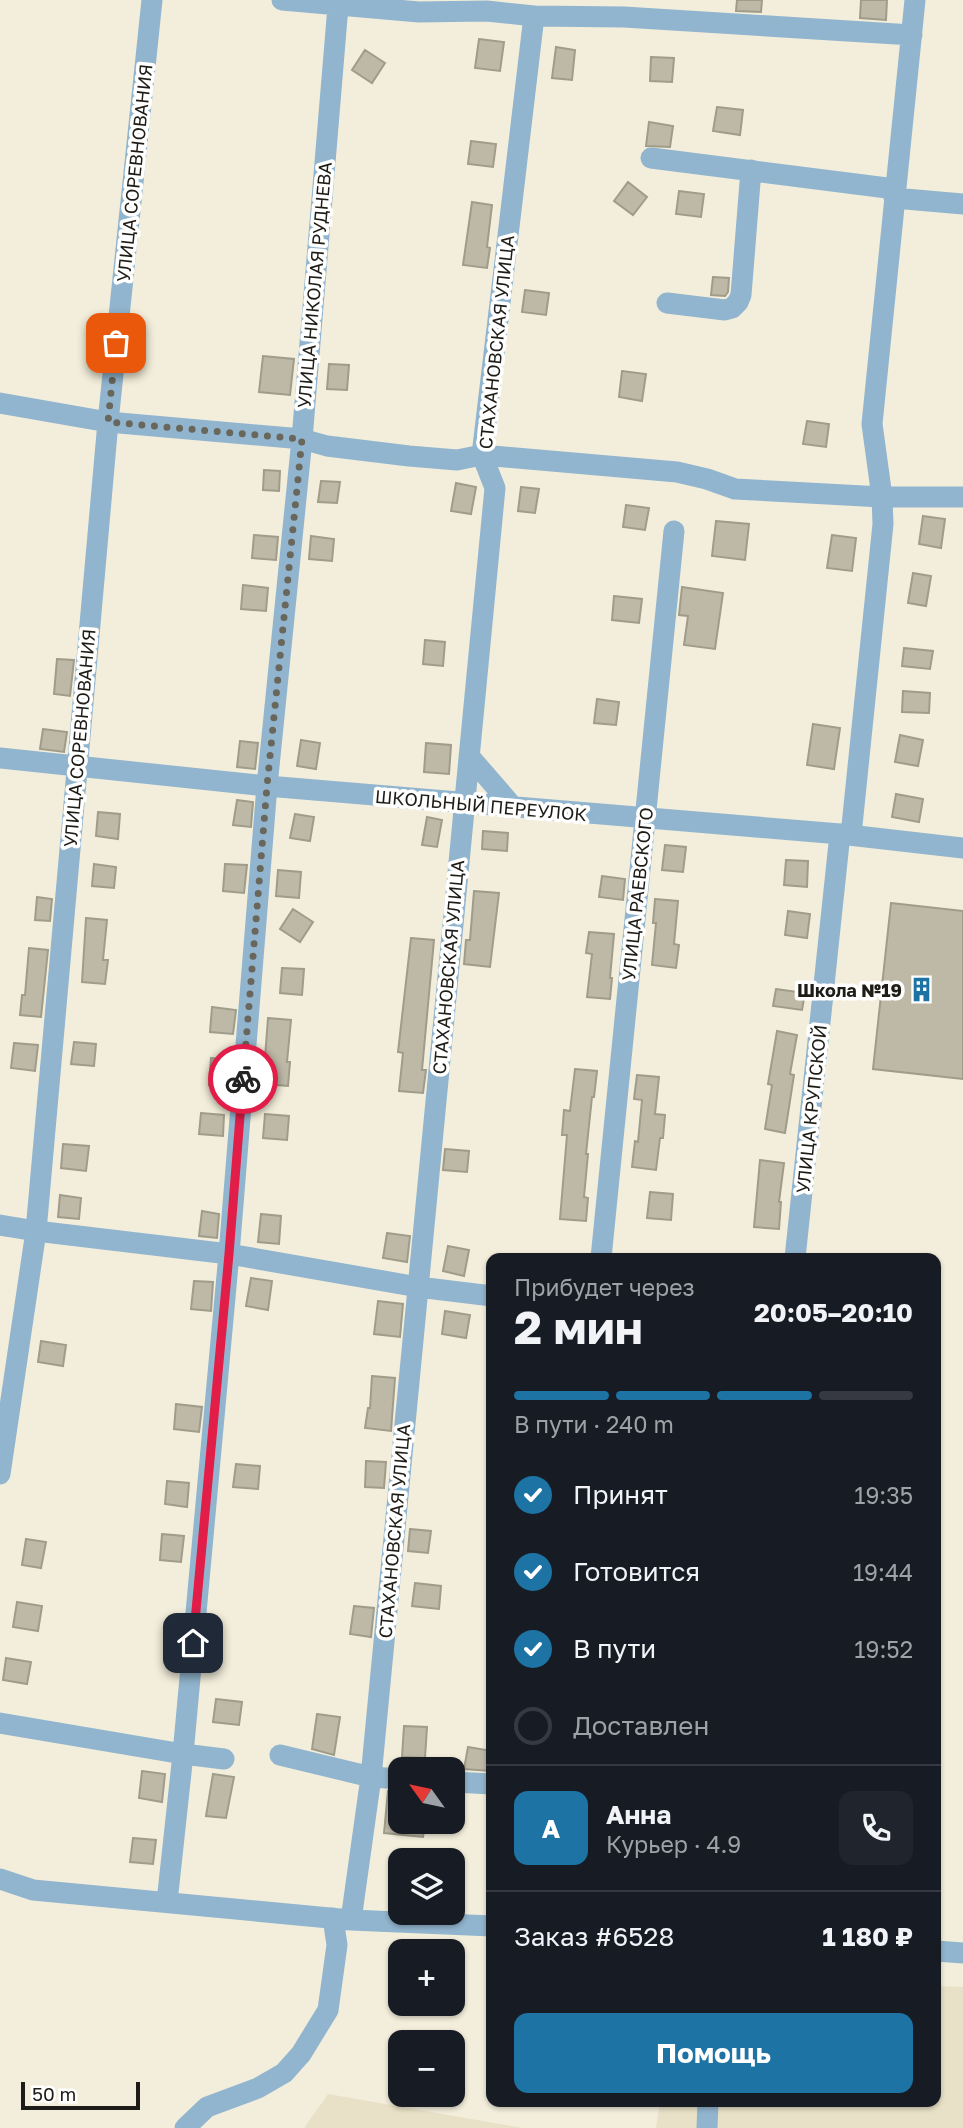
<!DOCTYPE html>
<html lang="ru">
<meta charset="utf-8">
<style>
:root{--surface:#171b24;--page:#20242c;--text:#f1f3f6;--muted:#9ea1a6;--line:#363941;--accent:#1d73a3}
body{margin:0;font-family:"Golos Text",sans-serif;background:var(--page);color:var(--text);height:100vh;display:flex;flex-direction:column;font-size:26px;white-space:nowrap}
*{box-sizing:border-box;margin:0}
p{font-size:23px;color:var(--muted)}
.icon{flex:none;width:38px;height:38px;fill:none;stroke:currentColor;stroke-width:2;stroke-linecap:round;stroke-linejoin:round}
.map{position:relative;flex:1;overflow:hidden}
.sheet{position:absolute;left:486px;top:1253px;width:455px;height:854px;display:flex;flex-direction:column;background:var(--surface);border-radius:14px;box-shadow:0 2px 5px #0004}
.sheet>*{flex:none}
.needle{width:46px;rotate:303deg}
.controls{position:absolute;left:388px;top:1757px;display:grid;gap:14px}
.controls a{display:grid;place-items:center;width:77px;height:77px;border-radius:14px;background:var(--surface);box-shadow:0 2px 5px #0004;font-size:35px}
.scale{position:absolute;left:21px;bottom:18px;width:119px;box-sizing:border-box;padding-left:7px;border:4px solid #1e1c16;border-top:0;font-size:19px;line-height:24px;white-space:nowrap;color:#1e1c16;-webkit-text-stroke:5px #fff;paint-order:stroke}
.pin{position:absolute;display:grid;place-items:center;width:60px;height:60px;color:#fff;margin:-30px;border-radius:14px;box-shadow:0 4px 10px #0006}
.courier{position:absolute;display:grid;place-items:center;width:70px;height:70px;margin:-35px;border:5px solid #e11d48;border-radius:50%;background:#fff;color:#222;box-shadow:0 2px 9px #0007}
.head em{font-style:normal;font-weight:700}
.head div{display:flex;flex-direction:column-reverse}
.head{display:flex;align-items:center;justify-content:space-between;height:119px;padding:0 28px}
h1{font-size:46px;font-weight:700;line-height:52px}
.bar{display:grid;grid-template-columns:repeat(4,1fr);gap:10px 7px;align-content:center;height:84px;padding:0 28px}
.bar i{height:9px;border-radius:5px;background:var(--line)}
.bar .current{background:var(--accent)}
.bar p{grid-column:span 4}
.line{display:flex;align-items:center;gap:18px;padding:0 28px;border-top:2px solid var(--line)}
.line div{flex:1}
.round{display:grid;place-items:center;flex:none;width:74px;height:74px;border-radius:14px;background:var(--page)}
ol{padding:0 28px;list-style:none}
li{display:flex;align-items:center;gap:21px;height:77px}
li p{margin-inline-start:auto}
li .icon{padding:7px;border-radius:50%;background:var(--accent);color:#fff;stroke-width:4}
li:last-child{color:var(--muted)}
li i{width:38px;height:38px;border:4px solid var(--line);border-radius:50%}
.action{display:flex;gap:14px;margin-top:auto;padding:14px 28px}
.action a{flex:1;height:80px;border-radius:14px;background:var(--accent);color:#fff;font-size:28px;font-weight:700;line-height:80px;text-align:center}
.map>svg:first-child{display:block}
.built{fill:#e8e1c7}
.building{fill:#beb9a7;stroke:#a09c8a;stroke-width:2}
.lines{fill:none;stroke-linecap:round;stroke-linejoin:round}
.minor{stroke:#91b5ce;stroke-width:21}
.done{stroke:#69665b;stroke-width:7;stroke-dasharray:0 12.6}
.route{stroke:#e11d48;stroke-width:9}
.labels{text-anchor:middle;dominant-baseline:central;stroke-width:7;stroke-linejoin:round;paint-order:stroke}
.street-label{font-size:18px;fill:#1e1c16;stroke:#fff}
.poi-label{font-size:18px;font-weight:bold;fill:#1e1c16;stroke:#fff;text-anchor:end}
</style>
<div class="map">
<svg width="963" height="2128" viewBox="0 0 963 2128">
<rect width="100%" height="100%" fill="#f3eedb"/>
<path class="built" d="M936,1986L963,1987V2128H656L660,2102H936Z
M328,2094L523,2128H304Z"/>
<path class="building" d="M737,0H762L761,12L736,11Z
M861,0H887L886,20L860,18Z
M479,39L504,42L500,71L475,68Z
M556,47L575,50L572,80L552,78Z
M365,50L385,63L372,83L352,70Z
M651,57L674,58L672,82L650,81Z
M717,107L743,110L740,135L713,131Z
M649,122L673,126L670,147L646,146Z
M471,141L496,144L493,167L468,164Z
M628,182L647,197L633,215L614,201Z
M679,191L704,194L701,217L676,214Z
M472,202L492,205L487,247L490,248L487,268L463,265Z
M713,277L729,278L728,292L725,296L711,295Z
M525,290L549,293L546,315L522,312Z
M263,356L294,359L290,395L259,392Z
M329,364L349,365L347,390L327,389Z
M622,371L646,374L642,401L619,397Z
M807,421L829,424L826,447L803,444Z
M264,470L280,471L279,491L263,490Z
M321,481L340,482L337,503L318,502Z
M456,483L476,487L471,514L451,511Z
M521,487L539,489L535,513L518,511Z
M626,505L649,508L645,530L623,527Z
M923,516L945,519L941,548L919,544Z
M716,521L749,524L745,560L712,556Z
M254,535L278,537L276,560L252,558Z
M832,535L856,538L852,571L827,568Z
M311,536L334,539L332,561L309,559Z
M913,573L931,576L926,606L908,603Z
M243,585L268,588L266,611L241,609Z
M682,587L723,593L715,649L684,645L688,616L679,615Z
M614,596L642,599L639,623L612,620Z
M425,640L445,642L443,666L423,664Z
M904,648L933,651L930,669L902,666Z
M57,659L74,660L70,696L54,694Z
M903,691L930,693L929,713L902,712Z
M597,699L619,702L616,725L594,723Z
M813,724L840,728L834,769L807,765Z
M43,729L67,732L64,752L40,749Z
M900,735L923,740L918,766L895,762Z
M301,740L320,743L316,769L297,766Z
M240,741L258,743L255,769L237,767Z
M426,743L451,745L449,774L424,772Z
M896,794L923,799L919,822L892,817Z
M237,800L253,802L251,827L233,825Z
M98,812L120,814L118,839L96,836Z
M295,814L314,817L310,841L290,838Z
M427,817L442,820L437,847L422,845Z
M483,831L508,833L507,851L482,849Z
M665,845L686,847L683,872L662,870Z
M786,860L808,861L807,887L784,885Z
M94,864L116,867L114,888L92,886Z
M225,864L247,865L244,893L223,891Z
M278,870L301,872L299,898L276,896Z
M602,876L625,879L623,900L599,897Z
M474,891L499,893L490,967L464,964L466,940H470Z
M37,897L52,899L50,921L35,920Z
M655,899L678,901L674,944L679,945L676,968L652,965L656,923H653Z
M891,903L963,911V1079L873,1069Z
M293,909L313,922L300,942L280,929Z
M788,911L810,914L807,938L785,935Z
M86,918L107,920L103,960H108L105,984L82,982Z
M589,932L614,934L610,978H612L610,999L587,997L592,954L586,953Z
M411,938L434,940L422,1070H426L423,1093L399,1091L403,1053L398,1052Z
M29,948L48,950L41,1017L20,1015L22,995H25Z
M282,968L304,969L302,995L280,993Z
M776,989L805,993L802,1010L773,1006Z
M212,1007L236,1010L233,1034L210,1032Z
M268,1018L291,1020L287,1062H290L288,1086L263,1084Z
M777,1031L797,1035L790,1074L794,1075L785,1133L765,1129L772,1085L768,1084Z
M74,1042L96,1044L94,1066L71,1064Z
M14,1043L38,1045L35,1071L11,1068Z
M211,1058L232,1060L229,1087L209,1085Z
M575,1069L597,1071L594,1097H592L586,1154H588L584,1197L588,1198L586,1221L560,1219L567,1135H562L564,1110L570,1111Z
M637,1075L659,1077L655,1114L665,1115L663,1138H660L656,1170L632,1167L635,1141L638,1142L642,1100L634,1099Z
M201,1113L224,1115L223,1136L199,1134Z
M265,1114L289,1116L287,1140L263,1138Z
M63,1144L89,1146L86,1171L61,1168Z
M445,1149L469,1151L467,1172L443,1170Z
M760,1160L784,1163L779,1202H781L779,1229L754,1227Z
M650,1192L673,1194L671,1220L647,1218Z
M60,1195L81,1198L79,1219L58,1217Z
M202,1211L219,1214L217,1238L199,1236Z
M261,1214L281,1216L279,1244L258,1242Z
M387,1233L410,1236L407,1262L383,1258Z
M448,1246L469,1250L464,1276L443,1271Z
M251,1278L272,1281L268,1310L246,1306Z
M194,1281L213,1282L211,1311L191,1309Z
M378,1301L403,1304L400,1337L374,1334Z
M445,1311L470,1315L466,1338L442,1334Z
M41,1341L66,1345L63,1366L38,1362Z
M372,1376L395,1378L391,1431L365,1428L368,1408H370Z
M176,1404L202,1407L199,1432L174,1429Z
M366,1461L386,1462L384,1488L365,1487Z
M236,1464L260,1466L258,1489L233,1487Z
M167,1481L189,1483L187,1507L165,1504Z
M410,1529L431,1531L428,1553L408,1551Z
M162,1534L184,1536L181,1562L160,1560Z
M26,1539L46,1542L41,1568L22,1565Z
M415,1583L441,1586L439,1609L412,1606Z
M17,1602L42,1606L38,1631L13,1627Z
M354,1606L374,1608L371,1637L350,1634Z
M6,1658L31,1662L27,1684L3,1680Z
M216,1699L242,1702L239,1725L213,1722Z
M317,1714L340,1717L334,1755L312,1749Z
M404,1726L427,1727L425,1758L402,1757Z
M468,1747L492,1751L490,1771L464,1769Z
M142,1771L165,1774L162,1802L139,1798Z
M213,1774L234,1777L226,1818L206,1816Z
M388,1791L401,1792V1822H425L423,1837L384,1833Z
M133,1838L156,1840L153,1864L130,1862Z"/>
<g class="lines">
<path class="minor" d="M282,0L419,12L487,11L534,16L624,17L912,35
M915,0L872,424L882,497H963
M651,158L895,189
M894,198L963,204
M667,303L725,310L732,308L738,302L741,295L751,170
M0,403L108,422L302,439L327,446L409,456L457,460L482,455L677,472L707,479L735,489L882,497L883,524L851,835
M469,756L514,808
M0,758L267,786L840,834L963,848
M0,1225L36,1231L229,1254L418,1287L492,1296
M601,1258L674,531
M795,1258L840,834
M0,1474L36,1231L108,422L152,0
M0,1723L183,1754L224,1759
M280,1755L371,1777L401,1779
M453,1782L492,1784
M0,1879L33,1890L351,1920L492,1926
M167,1902L183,1754L229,1254L267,786L302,439L338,6
M351,1920L371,1777L495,488L482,455L534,16
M936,1951L963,1953
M185,2128L207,2107L258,2088L284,2073L301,2054L328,2010L337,1945L333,1918
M707,2128L708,2102"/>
</g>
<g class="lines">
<path class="done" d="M116,343L108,422L302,439L267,786L243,1079"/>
<path class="route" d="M193,1643L229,1254L243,1079"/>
</g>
<defs>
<symbol id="building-bare" viewBox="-9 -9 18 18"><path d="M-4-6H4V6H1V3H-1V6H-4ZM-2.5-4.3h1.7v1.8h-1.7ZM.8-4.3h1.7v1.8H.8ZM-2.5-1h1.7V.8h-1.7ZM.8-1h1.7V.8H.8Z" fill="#1d73a3" stroke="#fff" stroke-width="2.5" paint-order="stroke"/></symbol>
</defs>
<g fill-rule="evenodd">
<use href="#building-bare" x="904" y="972" width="35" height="35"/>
</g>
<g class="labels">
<g class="street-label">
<text transform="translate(134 173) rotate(-84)">УЛИЦА СОРЕВНОВАНИЯ</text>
<text transform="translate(314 285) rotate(-85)">УЛИЦА НИКОЛАЯ РУДНЕВА</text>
<text transform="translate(496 342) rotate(-84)">СТАХАНОВСКАЯ УЛИЦА</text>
<text transform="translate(79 738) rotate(-85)">УЛИЦА СОРЕВНОВАНИЯ</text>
<text transform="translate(481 805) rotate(5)">ШКОЛЬНЫЙ ПЕРЕУЛОК</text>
<text transform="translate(637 894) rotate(-84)">УЛИЦА РАЕВСКОГО</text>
<text transform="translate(448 967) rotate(-85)">СТАХАНОВСКАЯ УЛИЦА</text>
<text transform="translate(811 1109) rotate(-84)">УЛИЦА КРУПСКОЙ</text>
<text transform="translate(394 1531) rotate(-85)">СТАХАНОВСКАЯ УЛИЦА</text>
</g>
<g class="poi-label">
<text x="902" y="990">Школа №19</text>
</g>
</g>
</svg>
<div class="controls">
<a><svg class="needle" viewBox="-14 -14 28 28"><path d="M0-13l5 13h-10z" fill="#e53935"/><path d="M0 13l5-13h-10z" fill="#9ea1a6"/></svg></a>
<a><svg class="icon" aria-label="layers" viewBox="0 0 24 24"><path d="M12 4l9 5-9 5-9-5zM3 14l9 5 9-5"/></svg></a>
<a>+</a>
<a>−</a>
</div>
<div class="scale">50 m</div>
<div class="pin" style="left:116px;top:343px;background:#ea580c"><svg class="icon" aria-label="bag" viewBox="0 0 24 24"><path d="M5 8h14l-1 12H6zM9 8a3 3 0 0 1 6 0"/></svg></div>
<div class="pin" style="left:193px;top:1643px;background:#1f2937"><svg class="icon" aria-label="home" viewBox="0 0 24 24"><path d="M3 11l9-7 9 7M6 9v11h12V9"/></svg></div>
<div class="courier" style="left:243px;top:1079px"><svg class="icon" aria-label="bike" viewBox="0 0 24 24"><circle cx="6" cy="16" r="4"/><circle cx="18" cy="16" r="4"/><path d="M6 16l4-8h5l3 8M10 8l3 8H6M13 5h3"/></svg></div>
<section class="sheet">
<div class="head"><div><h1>2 мин</h1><p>Прибудет через</p></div><em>20:05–20:10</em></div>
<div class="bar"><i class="current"></i><i class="current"></i><i class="current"></i><i></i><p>В пути · 240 m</p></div>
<ol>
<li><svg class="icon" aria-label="check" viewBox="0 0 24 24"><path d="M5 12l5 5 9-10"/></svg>Принят<p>19:35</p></li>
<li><svg class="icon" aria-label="check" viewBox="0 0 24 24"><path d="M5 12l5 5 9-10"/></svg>Готовится<p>19:44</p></li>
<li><svg class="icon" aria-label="check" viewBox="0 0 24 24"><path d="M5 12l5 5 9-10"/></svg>В пути<p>19:52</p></li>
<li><i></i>Доставлен</li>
</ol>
<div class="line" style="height:126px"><b class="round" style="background:var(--accent);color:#fff">А</b><div><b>Анна</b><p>Курьер · 4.9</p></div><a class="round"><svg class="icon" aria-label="phone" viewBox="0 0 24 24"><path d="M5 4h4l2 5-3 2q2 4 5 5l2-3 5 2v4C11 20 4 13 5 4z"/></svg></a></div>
<div class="line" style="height:91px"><div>Заказ #6528</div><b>1 180 ₽</b></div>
<div class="action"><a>Помощь</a></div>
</section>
</div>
